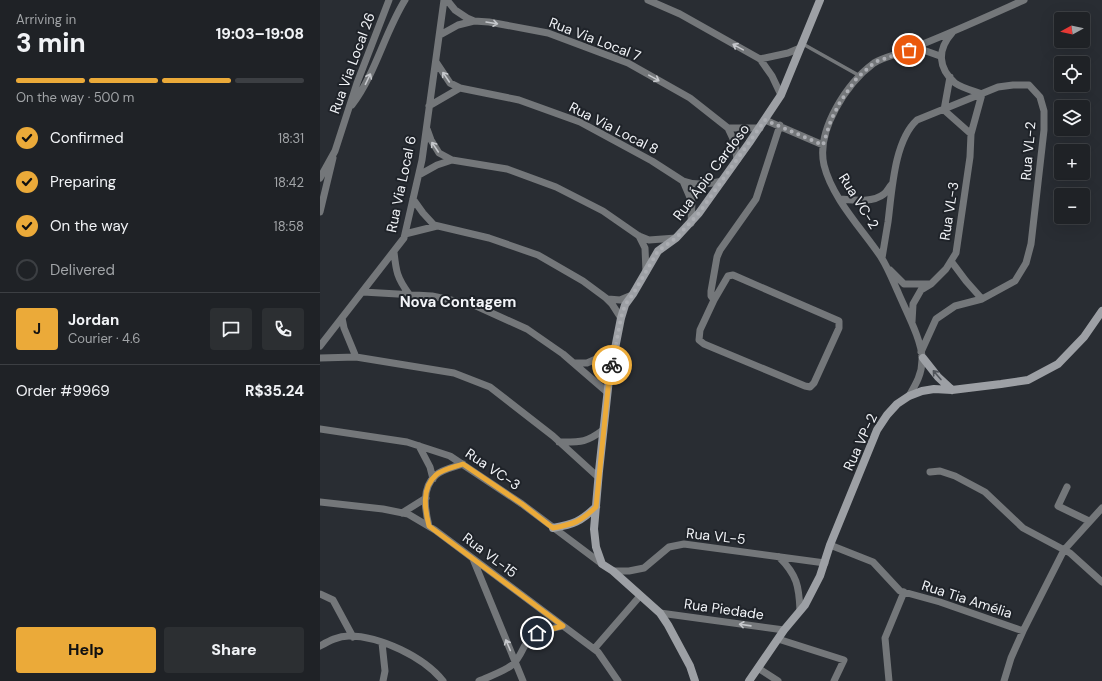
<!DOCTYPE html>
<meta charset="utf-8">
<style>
:root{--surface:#1f2226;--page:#2c2f32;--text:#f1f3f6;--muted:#a1a4a7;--line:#3c3f43;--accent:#ebaa39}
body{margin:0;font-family:"DM Sans",sans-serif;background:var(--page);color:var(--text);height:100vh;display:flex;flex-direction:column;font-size:15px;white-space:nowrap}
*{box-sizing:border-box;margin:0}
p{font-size:13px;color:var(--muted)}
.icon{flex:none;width:22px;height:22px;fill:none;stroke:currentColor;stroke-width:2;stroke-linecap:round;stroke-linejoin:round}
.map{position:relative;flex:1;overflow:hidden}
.panel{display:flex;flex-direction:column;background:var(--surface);width:320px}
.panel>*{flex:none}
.needle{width:26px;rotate:262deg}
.tools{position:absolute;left:734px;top:12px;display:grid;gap:8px}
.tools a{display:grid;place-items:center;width:36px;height:36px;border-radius:4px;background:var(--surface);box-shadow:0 4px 16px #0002,0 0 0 1px var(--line);font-size:20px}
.pin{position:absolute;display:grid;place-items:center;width:34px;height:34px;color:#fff;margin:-17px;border:2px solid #fff;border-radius:50%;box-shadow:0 1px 4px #0007}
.courier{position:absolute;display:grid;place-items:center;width:40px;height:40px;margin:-20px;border:3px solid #ebaa39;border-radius:50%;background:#fff;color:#222;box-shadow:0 1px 5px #0007}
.headline em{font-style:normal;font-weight:800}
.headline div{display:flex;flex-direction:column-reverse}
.headline{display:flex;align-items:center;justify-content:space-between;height:68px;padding:0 16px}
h1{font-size:26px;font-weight:800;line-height:30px}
.bar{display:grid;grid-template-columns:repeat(4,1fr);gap:6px 4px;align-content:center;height:48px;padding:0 16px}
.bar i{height:5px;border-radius:3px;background:var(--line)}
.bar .selected{background:var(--accent)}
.bar p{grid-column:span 4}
.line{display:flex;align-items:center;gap:10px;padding:0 16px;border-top:1px solid var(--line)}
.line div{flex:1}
.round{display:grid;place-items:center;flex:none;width:42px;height:42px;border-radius:4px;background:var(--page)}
ol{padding:0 16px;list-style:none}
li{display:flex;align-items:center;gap:12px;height:44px}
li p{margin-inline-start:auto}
li .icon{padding:4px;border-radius:50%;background:var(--accent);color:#111;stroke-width:4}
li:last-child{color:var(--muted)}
li i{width:22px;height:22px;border:2px solid var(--line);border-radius:50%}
.primary-button{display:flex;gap:8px;margin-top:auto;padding:8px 16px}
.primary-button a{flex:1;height:46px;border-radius:4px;background:var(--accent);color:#111;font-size:16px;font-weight:800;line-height:46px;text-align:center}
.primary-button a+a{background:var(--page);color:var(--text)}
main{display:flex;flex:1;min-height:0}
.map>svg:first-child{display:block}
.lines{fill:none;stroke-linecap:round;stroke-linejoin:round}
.lane{stroke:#74777a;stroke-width:3.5}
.street{stroke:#74777a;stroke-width:7}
.secondary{stroke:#9da0a5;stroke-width:8}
.oneway{stroke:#c6c8cc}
.oneway2{stroke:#51555b}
.done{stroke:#acaeb3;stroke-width:4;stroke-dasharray:0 7.2}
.route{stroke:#ebaa39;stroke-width:5}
.labels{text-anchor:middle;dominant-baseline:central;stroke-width:4;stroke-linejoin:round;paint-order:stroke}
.street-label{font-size:14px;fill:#f2f4f8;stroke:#1f2329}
.neighbourhood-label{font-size:15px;font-weight:bold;fill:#f2f4f8;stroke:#1f2329}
</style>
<main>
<section class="panel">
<div class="headline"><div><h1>3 min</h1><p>Arriving in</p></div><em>19:03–19:08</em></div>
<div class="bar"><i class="selected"></i><i class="selected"></i><i class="selected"></i><i></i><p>On the way · 500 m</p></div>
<ol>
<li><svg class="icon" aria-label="check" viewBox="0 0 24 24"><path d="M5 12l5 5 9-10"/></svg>Confirmed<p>18:31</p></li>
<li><svg class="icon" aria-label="check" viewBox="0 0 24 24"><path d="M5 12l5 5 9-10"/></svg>Preparing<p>18:42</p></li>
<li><svg class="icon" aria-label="check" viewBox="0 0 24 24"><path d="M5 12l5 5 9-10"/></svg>On the way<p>18:58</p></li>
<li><i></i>Delivered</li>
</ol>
<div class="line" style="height:72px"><b class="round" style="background:var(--accent);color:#111">J</b><div><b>Jordan</b><p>Courier · 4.6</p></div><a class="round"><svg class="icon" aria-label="chat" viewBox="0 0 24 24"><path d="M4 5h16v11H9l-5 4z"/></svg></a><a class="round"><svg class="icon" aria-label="phone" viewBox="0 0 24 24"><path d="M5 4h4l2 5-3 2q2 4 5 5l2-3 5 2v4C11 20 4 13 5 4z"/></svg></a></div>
<div class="line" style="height:52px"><div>Order #9969</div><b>R$35.24</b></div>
<div class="primary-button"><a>Help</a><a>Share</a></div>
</section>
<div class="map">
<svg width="782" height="681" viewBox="0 0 782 681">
<rect width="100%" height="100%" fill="#292d33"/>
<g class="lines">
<path class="lane" d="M483,44L540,76"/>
<path class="street" d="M127,0L135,10L147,18L154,21L169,22L228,33L308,63L370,98L408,128L415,143L417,160
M328,0L360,14L440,59L452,76L461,95
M632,33C617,50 618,68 635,83C642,88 654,91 662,94L651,134
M120,35L138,25L154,21
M591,50L606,51L620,56
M440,59L468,53L480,48
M116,62L130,83L140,88L199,100L260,122L332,161L363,181L372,202L371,223
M32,105C56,73 64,34 85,0
M109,106L140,88
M445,120L503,145
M408,128H440
M107,129L111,140L119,153L132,160L187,169L236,187L283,211L319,236L329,240L356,238
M99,175L117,165L132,160
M0,178L15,151L37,83L69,0
M363,181C376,186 389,184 402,181
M93,199L103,213L114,225L169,238L218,255L263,281L286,298L292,304L301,318
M520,199C532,200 553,203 564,194C567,192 569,187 572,184
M0,212L13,158
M85,234L117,226
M319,236L325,248L326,272
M74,252C76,271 77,278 89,294
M562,258C564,246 566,234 568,222C572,191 574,141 597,120L678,87L693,85H709L720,97L724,111V130L711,244L706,263L695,281L662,299L635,306L616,319L601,352
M631,261L646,281L662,299
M570,270L584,284H610
M43,292L112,296L154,305L207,329L243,354L287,392
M288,299L300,300L312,295
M394,300L408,276L413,275L519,321V328L494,383L490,387L485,386L384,344L379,340L380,330L394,300L391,296V291L397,257L400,250L436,199L460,125
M22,318L24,328L36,357L134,373L170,387L233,436L278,477
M592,322L593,304L601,290L611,284L626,269L636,253L650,157L651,134L624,110L630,77
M0,346L84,238L102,160L124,0
M0,358L36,357
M254,363H267L294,351
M589,396C596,384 602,374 602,360C603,342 585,309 578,292C573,281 568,268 561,257C542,229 512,198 504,165C496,130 527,83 554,63C563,57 580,54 590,49C629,34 666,17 704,0
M0,429L87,442L130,456L202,504L282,564
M239,442C260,442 266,443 283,430
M99,446L110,467L113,479
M610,472L620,471L635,476L665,492L703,528L750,553L782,582
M747,487L738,506L769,521
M0,502L63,509L88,514L115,530L278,652L298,681
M82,513L106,498
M109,526C105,510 101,488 116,475C123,469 135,467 143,464
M510,545L553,562L580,591L620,602L703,631
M459,557C477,575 479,586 480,610
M153,559L203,681
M293,571H309L324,568L349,547L364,544L505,563
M0,594L13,600L33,637
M340,613L464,630
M458,639L524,660L514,681
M62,643L65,671L63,681
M0,646C9,641 18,636 29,636C60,636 104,657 123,681
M274,649L320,596
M438,668L458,681
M159,681C170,676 183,672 192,665C198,660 201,653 204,647C212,632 228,629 243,626
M569,681L565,638L584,592
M684,681L691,658L703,631L744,550L782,508"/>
<path class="secondary" d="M603,358L618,377L632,390
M233,528C254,524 260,522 276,507
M375,681L370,666L348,625L340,613L293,571L282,564L276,547L274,529L279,471L289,379L301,318L305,305L313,294L338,251L356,238L379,213L429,143L461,95L500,0
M429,681L464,630L485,605L500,576L510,545L557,430L567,415L577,404L589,396L602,391L614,389L632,390L681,384L708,380L738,364L764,337L782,311"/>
</g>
<defs><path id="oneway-shaft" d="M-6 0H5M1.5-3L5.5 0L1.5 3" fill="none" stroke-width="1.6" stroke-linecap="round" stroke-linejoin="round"/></defs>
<g class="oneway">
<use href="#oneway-shaft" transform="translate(172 23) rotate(9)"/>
<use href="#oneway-shaft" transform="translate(418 47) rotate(-151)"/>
<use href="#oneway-shaft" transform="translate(126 77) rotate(-124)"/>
<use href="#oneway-shaft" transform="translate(334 78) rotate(29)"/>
<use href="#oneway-shaft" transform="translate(48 79) rotate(-64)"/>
<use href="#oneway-shaft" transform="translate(115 147) rotate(-124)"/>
<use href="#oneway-shaft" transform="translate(425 625) rotate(-172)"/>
<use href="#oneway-shaft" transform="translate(188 645) rotate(-113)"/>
</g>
<use class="oneway2" href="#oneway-shaft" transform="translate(617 375) rotate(-131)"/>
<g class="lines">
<path class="done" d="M292,365L301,318L305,305L313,294L338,251L356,238L379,213L445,120L503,145L511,120L520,102L537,78L555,62L589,50"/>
<path class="route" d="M217,633L243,626L109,526C105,510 101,488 116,475C123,469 135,467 143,464L202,504L233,528C254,524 260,522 276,507L289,379L292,365"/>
</g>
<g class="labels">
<g class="street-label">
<text transform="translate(275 39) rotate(21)">Rua Via Local 7</text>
<text transform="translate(32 63) rotate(-70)">Rua Via Local 26</text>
<text transform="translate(294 128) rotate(27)">Rua Via Local 8</text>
<text transform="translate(708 151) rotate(-85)">Rua VL-2</text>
<text transform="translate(391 172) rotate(-53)">Rua Ápio Cardoso</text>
<text transform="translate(81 184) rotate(-78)">Rua Via Local 6</text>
<text transform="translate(539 201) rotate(58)">Rua VC-2</text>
<text transform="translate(629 211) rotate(-81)">Rua VL-3</text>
<text transform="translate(540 442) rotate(-65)">Rua VP-2</text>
<text transform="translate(173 469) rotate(34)">Rua VC-3</text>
<text transform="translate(396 536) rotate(6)">Rua VL-5</text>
<text transform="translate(170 555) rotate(37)">Rua VL-15</text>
<text transform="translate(647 599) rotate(18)">Rua Tia Amélia</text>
<text transform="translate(404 609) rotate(8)">Rua Piedade</text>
</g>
<g class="neighbourhood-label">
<text x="138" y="302">Nova Contagem</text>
</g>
</g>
</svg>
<div class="tools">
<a><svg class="needle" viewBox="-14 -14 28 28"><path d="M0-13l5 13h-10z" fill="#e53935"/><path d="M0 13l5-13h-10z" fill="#a1a4a7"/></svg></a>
<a><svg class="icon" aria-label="locate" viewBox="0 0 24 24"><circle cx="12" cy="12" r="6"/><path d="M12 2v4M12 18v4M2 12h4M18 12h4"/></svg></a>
<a><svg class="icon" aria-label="layers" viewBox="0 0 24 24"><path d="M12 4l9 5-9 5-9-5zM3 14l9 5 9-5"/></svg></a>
<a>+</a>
<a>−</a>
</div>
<div class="pin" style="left:589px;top:50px;background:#ea580c"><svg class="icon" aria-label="bag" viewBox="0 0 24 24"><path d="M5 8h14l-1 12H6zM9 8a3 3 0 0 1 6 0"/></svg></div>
<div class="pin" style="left:217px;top:633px;background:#1f2937"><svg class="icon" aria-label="home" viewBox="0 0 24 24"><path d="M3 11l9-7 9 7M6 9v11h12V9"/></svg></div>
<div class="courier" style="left:292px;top:365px"><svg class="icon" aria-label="bike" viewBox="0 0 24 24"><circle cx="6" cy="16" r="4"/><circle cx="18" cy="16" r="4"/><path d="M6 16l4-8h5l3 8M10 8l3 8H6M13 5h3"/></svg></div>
</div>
</main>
